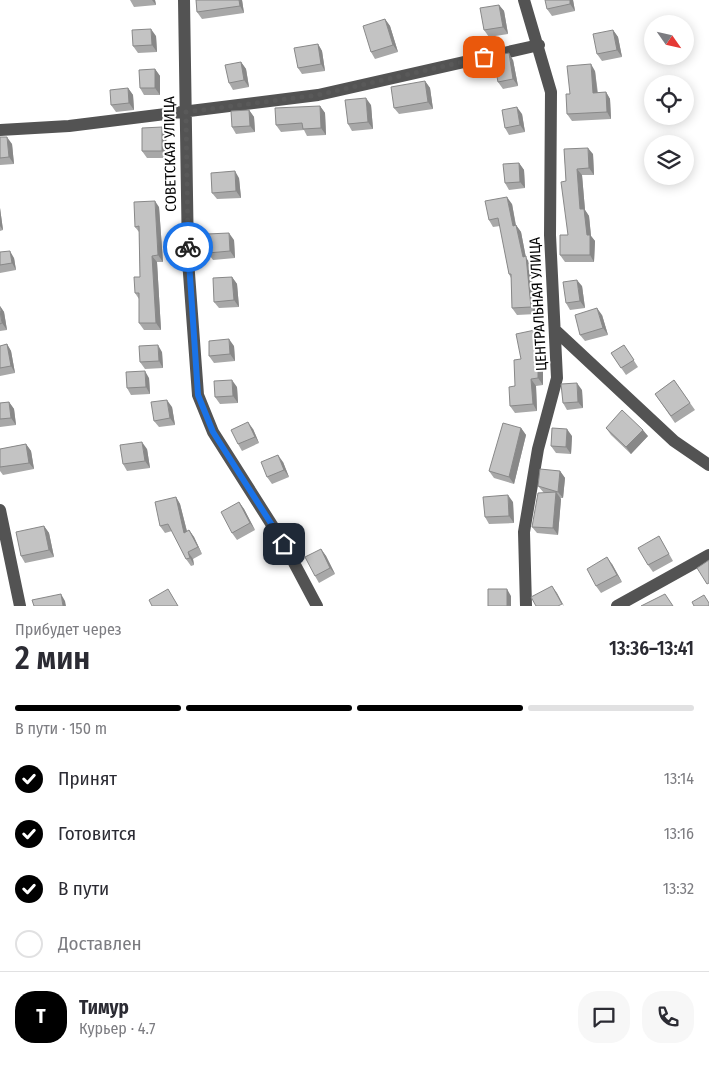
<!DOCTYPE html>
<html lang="ru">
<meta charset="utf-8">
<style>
:root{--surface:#fff;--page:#f7f7f7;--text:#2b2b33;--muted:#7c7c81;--line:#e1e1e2;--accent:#000}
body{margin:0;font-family:"Fira Sans Condensed",sans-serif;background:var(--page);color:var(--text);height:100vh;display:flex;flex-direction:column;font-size:19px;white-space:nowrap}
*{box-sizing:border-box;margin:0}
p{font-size:16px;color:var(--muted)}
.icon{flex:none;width:28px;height:28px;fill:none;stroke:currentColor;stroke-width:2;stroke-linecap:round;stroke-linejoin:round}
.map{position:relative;height:606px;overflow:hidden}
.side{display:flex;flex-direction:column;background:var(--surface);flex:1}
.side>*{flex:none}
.needle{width:32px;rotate:124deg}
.tools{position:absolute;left:644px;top:15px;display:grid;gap:10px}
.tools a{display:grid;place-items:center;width:50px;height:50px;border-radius:50%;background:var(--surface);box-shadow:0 2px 12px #0003;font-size:25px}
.pin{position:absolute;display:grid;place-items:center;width:42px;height:42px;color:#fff;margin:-21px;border-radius:10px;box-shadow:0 2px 8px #0006}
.courier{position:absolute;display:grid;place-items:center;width:50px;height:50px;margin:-25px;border:4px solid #1a73e8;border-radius:50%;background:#fff;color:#222;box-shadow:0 1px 6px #0007}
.summary em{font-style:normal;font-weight:600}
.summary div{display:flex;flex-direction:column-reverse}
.summary{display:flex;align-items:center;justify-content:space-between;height:85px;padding:0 15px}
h1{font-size:32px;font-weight:600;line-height:38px}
.bar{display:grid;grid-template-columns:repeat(4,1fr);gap:8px 5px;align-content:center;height:60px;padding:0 15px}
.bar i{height:6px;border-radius:4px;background:var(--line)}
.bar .current{background:var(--accent)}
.bar p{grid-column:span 4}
.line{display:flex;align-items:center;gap:12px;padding:0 15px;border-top:1px solid var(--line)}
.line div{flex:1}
.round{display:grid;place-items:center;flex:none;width:52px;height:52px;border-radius:20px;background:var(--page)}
ol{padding:0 15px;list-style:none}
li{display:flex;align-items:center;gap:15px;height:55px}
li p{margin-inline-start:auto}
li .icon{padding:5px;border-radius:50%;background:var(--accent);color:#fff;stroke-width:4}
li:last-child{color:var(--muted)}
li i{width:28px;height:28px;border:2px solid var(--line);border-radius:50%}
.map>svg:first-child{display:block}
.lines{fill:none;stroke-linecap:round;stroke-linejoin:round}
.minor{stroke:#535353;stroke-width:12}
.wall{fill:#a8a8a8}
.shaded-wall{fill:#888}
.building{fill:#c3c3c3;stroke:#888}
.done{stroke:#595959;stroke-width:5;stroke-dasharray:0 9}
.route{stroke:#1a73e8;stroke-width:6}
.labels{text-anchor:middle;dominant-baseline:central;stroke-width:4;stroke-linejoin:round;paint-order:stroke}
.street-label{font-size:15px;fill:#000;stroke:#fff}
</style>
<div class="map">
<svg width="709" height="606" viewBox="0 0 709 606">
<rect width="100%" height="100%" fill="#fff"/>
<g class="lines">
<path class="minor" d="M184,0L188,260L198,395L213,432L284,544L317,606
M524,0L551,92L550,235L557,378L538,449L524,532L526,606
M0,130L69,126L318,95L539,45
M555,330L674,441L709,465
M0,510L20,606
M617,606L709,555"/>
</g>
<path class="wall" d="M130,0H155L156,5L134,7Z
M196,0H242L244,13L202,19L197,12Z
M573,0L575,11L552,16L547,9Z
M499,5L504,11L508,34L489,37L484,30Z
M385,19L390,26L398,52L375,59L371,52Z
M613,30L618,37L622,57L602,61L597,54Z
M156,36L157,52L138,53L133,46Z
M318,44L322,51L325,71L302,74L298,68Z
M513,60L518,86L503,89L498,82Z
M241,62L246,69L249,87L233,90L229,83Z
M155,69L160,76V95H144L140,88Z
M595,71L598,93L606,92L610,99L611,119L572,121L567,114L570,94Z
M425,81L430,88L433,109L399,114L394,108Z
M128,88L133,95L134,110L116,112L111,105Z
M371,105L373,129L352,131L348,124Z
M320,106L325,113L326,135L307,136L304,130L281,132L276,125Z
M249,110L254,117L255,132L236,134L232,127Z
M522,114L525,132L509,135L505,128Z
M162,127L166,134L167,158H147L142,151Z
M0,137L12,144L14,164L0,165Z
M564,149L593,154L594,175H582L585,210L589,216L591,236L595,241L594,262H565L560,255L568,235L566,181Z
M519,163L524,170L525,188L509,190L505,183Z
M239,178L241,198L217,199L212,193Z
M512,204L516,225L521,232L526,258L530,263L536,314L517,315L512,308L511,278L509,274L500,226L493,227L489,220Z
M159,207L163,262H157L161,330H144L139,323V299L135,293L140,277L139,232L135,227Z
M0,208L3,230L0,231Z
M234,240L235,258L213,260L208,253Z
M0,252L14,258L16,270L0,273Z
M232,277L237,284L239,307L219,308L214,302Z
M582,286L585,308L570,310L566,303Z
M0,306L4,312L7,330L0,331Z
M602,315L608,335L585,341L580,335Z
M535,330L539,337L543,359V385L536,386L537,411L515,413L510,406L521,359Z
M7,344L11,351L15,373L0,376V346Z
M624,345L638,367L626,375L611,353Z
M234,346L235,361L214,363L209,356Z
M162,352L163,368L145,369L140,362Z
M149,378L150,394L131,395L127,388Z
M674,380L695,410L675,423L655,394Z
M237,387L238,403L220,404L215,397Z
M582,390L583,408L567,410L563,403Z
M9,402L14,409L16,425L0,427V403Z
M172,407L175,425L159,427L154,421Z
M521,428L526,435L514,484L494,478L489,471Z
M606,428L648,436L631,454L611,435Z
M253,429L259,443L242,451L238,444Z
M572,436L571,454L556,453L551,446Z
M26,444L31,451L34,469L3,475L0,471V449Z
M147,449L150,468L127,471L123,464Z
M283,462L289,477L272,484L267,477Z
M560,471L565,478L563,498H560L561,499L558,535L537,533L532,527L544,493L538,486Z
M176,497L180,504L187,531L189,530L194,537L202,554L193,559L194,565L191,566L186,559L172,531L165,533L160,526Z
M239,502L244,509L255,530L237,540L232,533Z
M513,502L514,523L489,524L485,517Z
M44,526L49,533L54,557L25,563L21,556Z
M659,536L673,561L653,572L648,565Z
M321,549L326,556L335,574L319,583L315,576Z
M612,564L622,582L601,593L596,586Z"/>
<path class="shaded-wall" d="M152,0H155L156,5Z
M239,0H242L244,13L240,6Z
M570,0H573L575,11L570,4Z
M499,5L504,11L508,34L503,27Z
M385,19L390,26L398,52L393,45Z
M151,29L156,36L157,52L152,45Z
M613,30L618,37L622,57L617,50Z
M318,44L322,51L325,71L321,64Z
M509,53L513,60L518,86L513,79Z
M241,62L246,69L249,87L244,80Z
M591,64L595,71L598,100L593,93Z
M155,69L160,76V95L155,88Z
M425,81L430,88L433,109L428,102Z
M128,88L133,95L134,110L129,103Z
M606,92L610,99L611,119L607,112Z
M366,98L371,105L373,129L368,122Z
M320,106L325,113L326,135L321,128Z
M517,107L522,114L525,132L520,125Z
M249,110L254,117L255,132L250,126Z
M162,127L166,134L167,158L162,151Z
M7,137L12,144L14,164L9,157Z
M588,148L593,154L594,175L589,168Z
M519,163L524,170L525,188L520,182Z
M577,169L582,175L585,210L589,216L591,236L595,241L594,262L590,255L580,209Z
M235,171L239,178L241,198L236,191Z
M507,197L512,204L517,233L513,226Z
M155,201L159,207L163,262L158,255Z
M0,208L3,230L0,226Z
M516,225L521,232L526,258L530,263L536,314L531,307L523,257Z
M229,233L234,240L235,258L230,251Z
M10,251L14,258L16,270L12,263Z
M152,256L157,262L161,330L156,323Z
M232,277L237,284L239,307L234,300Z
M577,280L582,286L585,308L580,301Z
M0,306L4,312L7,330L2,323Z
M597,308L602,315L608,335L603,328Z
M535,330L539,337L543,359V385L538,378Z
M229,339L234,346L235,361L230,354Z
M7,344L11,351L15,373L11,366Z
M158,345L162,352L163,368L159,361Z
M145,371L149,378L150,394L146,387Z
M531,379L536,386L537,411L533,404Z
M232,380L237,387L238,403L233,396Z
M577,383L582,390L583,408L578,402Z
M167,400L172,407L175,425L170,418Z
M9,402L14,409L16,425L11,418Z
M248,422L253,429L259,443L255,437Z
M521,428L526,435L514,484L509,477Z
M567,429L572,436L571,454L566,447Z
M643,430L648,436L631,454L626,447Z
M142,442L147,449L150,468L145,461Z
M26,444L31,451L34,469L29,463Z
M278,455L283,462L289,477L284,470Z
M560,471L565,478L563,498L558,492Z
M556,492L561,499L558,535L553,528Z
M508,495L513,502L514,523L509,516Z
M176,497L180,504L189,540L184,533Z
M239,502L244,509L255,530L250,523Z
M44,526L49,533L54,557L49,550Z
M189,530L194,537L202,554L198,547Z
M321,549L326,556L335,574L330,568Z
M188,552L193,559L194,565L190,558Z
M607,557L612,564L622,582L617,575Z
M552,586L557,593L564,606L562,604Z
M507,589L511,596V606H507Z
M61,594L65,601L66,606H63Z"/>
<path class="building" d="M196,0H239L240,6L197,12Z
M545,0H570V4L547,9Z
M499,5L503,27L484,30L480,8Z
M385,19L393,45L371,52L363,26Z
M151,29L152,45L133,46L132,30Z
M613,30L617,50L597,54L593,34Z
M318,44L321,64L298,68L294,48Z
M509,53L513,79L498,82L493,56Z
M241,62L244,80L229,83L225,65Z
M591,64L593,93L606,92L607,112L567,114L566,94H570L567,66Z
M155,69V88H140L139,70Z
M425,81L428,102L394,108L391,87Z
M128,88L129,103L111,105L110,90Z
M366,98L368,122L348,124L345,100Z
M320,106L321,128L303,129L302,123L276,125L275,108Z
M517,107L520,125L505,128L502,110Z
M249,110L250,126L232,127L231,111Z
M162,127V151H142V128Z
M0,137H7L9,157L0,158Z
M588,148L589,168L577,169L580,209H584L587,235H590V255H560V235H568L561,182L566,181L564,149Z
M519,163L520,182L505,183L503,164Z
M235,171L236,191L212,193L211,173Z
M507,197L513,226L516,225L523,257L526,256L531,307L512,308L511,274H509L498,218L489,220L485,201Z
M155,201L158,255L152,256L156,323H139V293H135L134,277H140L139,226L135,227L134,202Z
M229,233L230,251L208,253L207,234Z
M10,251L12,263L0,265V252Z
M232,277L234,300L214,302L213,278Z
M577,280L580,301L566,303L563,282Z
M597,308L603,328L580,335L575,315Z
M0,311L2,323L0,324Z
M535,330L538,352V378L531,379L533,404L510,406L509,387L515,386L514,360L521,359L516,334Z
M229,339L230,354L209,356V341Z
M7,344L11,366L0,368V346Z
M158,345L159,361L140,362L139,346Z
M624,345L634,360L621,368L611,353Z
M145,371L146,387L127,388L126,372Z
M232,380L233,396L215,397L214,381Z
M674,380L690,403L671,416L655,394Z
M577,383L578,402L563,403L561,384Z
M167,400L170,418L154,421L151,402Z
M9,402L11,418L0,419V403Z
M622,410L643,430L626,447L606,428Z
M248,422L255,437L238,444L231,430Z
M503,423L521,428L509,477L489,471Z
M552,428L567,429L566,447L551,446Z
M142,442L145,461L123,464L120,445Z
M26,444L29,463L0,467V449Z
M278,455L284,470L267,477L261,462Z
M540,469L560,471L558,492L538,486Z
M556,492L553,528L532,527L538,493Z
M508,495L509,516L485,517L483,497Z
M176,497L184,533L189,530L198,547L188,552L190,558L186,559L168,524L160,526L155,502Z
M239,502L250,523L232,533L221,512Z
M44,526L49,550L21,556L16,532Z
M659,536L669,554L648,565L638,548Z
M321,549L330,568L315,576L305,557Z
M607,557L617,575L596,586L587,569Z
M709,560V583L707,584L697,568Z
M552,586L562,604L558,606H536L531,597Z
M168,589L178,606H152L149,600Z
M488,589H507V606H488Z
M61,594L63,606H34L32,600Z
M665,594L673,606H641Z
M704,595L709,603V606H694L692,602Z"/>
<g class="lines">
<path class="done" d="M188,247L186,112L318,95L484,57"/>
<path class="route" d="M188,247L198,395L213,432L284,544"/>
</g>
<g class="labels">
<g class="street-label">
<text transform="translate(170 154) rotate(-91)">СОВЕТСКАЯ УЛИЦА</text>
<text transform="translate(538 304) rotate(-93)">ЦЕНТРАЛЬНАЯ УЛИЦА</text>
</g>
</g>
</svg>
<div class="tools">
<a><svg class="needle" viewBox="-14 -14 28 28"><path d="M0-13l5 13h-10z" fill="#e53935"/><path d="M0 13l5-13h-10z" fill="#7c7c81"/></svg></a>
<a><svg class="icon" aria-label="locate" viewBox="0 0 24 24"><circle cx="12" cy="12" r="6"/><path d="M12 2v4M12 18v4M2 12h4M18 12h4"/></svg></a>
<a><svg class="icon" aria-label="layers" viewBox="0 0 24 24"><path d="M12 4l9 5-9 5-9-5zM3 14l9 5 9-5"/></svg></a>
</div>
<div class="pin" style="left:484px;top:57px;background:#ea580c"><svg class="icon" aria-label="bag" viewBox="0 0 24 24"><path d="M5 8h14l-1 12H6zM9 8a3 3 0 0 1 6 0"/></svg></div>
<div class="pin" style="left:284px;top:544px;background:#1f2937"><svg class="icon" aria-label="home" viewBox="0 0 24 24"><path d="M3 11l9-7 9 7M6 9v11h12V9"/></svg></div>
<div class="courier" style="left:188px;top:247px"><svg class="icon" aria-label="bike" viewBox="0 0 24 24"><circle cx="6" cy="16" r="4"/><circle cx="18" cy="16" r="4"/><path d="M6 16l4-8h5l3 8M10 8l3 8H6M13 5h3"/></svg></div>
</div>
<section class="side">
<div class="summary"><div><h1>2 мин</h1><p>Прибудет через</p></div><em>13:36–13:41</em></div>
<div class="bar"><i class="current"></i><i class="current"></i><i class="current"></i><i></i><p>В пути · 150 m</p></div>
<ol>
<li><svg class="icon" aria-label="check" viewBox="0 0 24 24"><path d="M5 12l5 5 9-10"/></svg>Принят<p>13:14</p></li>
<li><svg class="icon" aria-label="check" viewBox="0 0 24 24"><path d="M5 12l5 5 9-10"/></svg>Готовится<p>13:16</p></li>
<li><svg class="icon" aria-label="check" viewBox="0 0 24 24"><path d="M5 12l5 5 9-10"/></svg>В пути<p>13:32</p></li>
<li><i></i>Доставлен</li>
</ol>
<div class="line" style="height:90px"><b class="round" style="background:var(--accent);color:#fff">Т</b><div><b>Тимур</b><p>Курьер · 4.7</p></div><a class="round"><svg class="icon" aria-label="chat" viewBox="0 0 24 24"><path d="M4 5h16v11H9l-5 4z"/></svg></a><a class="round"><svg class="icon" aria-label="phone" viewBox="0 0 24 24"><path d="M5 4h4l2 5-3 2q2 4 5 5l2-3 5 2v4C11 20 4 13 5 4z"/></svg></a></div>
</section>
